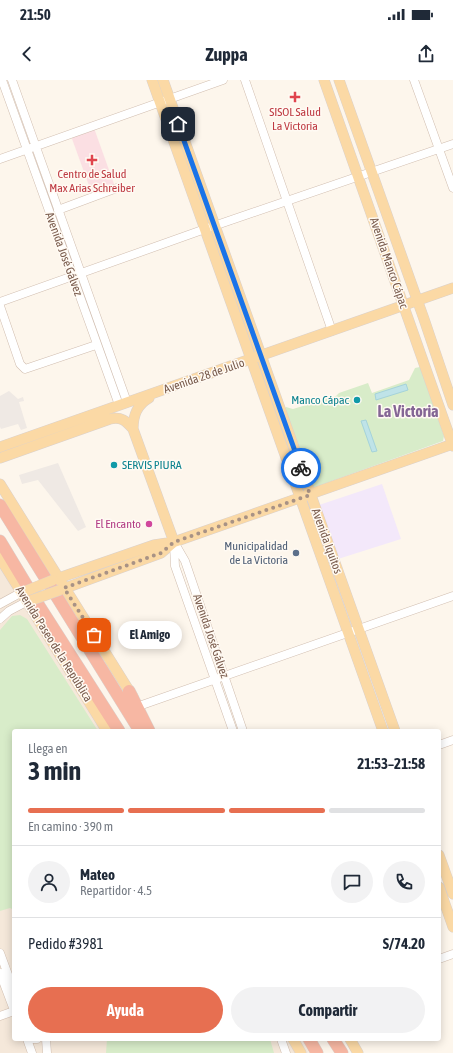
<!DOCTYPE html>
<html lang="es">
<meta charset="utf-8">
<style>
:root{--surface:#fff;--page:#f2f2f3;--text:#1f2937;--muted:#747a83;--line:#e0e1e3;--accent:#e76f51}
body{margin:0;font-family:"Asap Condensed",sans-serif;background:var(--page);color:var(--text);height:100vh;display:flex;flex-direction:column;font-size:15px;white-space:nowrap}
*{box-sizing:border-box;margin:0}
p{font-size:13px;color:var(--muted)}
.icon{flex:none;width:22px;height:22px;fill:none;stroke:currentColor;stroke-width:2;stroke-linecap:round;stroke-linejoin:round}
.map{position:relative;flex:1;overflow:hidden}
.side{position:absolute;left:12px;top:649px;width:429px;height:312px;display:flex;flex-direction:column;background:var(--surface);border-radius:4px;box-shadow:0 2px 10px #0003}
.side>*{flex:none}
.pin{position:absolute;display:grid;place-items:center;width:34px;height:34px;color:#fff;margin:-17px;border-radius:8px;box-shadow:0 2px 6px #0006}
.courier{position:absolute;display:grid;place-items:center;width:40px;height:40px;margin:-20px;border:3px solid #1a73e8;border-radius:50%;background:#fff;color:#222;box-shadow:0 1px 5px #0007}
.bubble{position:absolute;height:28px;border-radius:14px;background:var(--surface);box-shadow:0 2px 10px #0003;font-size:13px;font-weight:700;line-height:28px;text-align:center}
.summary em{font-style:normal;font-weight:700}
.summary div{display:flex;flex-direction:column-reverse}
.summary{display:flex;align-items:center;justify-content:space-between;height:68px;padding:0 16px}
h1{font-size:26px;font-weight:700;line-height:30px}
.bar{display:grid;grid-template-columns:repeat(4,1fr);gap:6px 4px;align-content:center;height:48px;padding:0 16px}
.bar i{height:5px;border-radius:3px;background:var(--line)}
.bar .on{background:var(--accent)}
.bar p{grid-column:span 4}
.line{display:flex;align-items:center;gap:10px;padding:0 16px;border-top:1px solid var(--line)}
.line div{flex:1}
.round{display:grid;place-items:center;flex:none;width:42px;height:42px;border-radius:21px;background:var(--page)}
.action{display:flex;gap:8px;margin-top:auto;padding:8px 16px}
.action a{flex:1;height:46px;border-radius:24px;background:var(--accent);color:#fff;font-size:16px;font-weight:700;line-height:46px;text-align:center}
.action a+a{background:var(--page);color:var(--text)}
.status{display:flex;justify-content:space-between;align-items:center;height:28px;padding:0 20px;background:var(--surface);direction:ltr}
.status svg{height:11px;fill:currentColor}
header{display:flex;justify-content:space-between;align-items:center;height:52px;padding:0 16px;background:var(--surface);font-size:18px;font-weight:700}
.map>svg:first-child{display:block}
.residential{fill:#f5e8da}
.industrial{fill:#efe9e4}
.education{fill:#f3e8fa}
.medical{fill:#fbdfe3}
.green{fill:#d8ecc9}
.water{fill:#bfe3e8;stroke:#a5d3da}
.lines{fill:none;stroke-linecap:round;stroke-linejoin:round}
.minor-casing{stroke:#d1beb0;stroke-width:9}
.major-casing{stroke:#dad1cd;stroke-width:11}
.highway-casing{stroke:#dad1cd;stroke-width:13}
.minor{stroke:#fff;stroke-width:8}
.major{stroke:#fbd9a5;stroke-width:10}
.highway{stroke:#f7b7a3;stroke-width:12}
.major-bridge-casing{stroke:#dad1cd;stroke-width:11;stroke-linecap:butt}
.major-bridge{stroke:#fbd9a5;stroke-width:10}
.done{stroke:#a89285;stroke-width:4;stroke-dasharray:0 7.2}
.route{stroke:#1a73e8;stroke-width:5}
.health-dot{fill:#e0444e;stroke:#fffaf3;stroke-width:1.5}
.culture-dot{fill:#0f9aa8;stroke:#fffaf3;stroke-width:1.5}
.hotel-dot{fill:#d1479c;stroke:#fffaf3;stroke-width:1.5}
.service-dot{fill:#5c6f8a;stroke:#fffaf3;stroke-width:1.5}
.labels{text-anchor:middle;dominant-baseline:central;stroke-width:3;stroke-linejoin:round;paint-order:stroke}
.health-label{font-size:12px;fill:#be3a42;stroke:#fffaf3}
.street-label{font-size:12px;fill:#7a5c4d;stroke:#fffaf3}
.culture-label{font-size:12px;fill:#0d838f;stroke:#fffaf3;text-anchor:end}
.hotel-label{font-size:12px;fill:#b23c85;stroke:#fffaf3;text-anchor:end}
.service-label{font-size:12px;fill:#4e5e75;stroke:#fffaf3;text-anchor:end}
.district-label{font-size:16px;font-weight:bold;fill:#846695;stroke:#fffaf3}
</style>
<div class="status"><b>21:50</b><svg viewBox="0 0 49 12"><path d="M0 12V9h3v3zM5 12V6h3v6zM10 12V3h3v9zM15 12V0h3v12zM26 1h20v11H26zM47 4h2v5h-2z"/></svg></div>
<header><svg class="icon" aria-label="back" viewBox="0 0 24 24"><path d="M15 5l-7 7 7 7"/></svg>Zuppa<svg class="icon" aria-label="share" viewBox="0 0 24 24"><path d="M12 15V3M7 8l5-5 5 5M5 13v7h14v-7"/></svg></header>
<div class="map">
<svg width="453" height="973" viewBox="0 0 453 973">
<rect width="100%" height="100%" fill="#fdf6ec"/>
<path class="residential" d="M0,467L110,651H14V959H302L309,973H0Z"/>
<path class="industrial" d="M9,311L18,319L23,317L24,321L19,322L27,348L21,350L18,344L1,349L0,347V316Z
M58,383L86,447L78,451L38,400L22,404L19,395Z"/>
<path class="education" d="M382,404L401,459L338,479L319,425Z"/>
<path class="medical" d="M94,48L114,104L113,106L92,114L71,56Z"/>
<path class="green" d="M420,287L444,356L443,361L315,407L310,406L283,330L286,327L293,329L336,316L339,313L368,303L372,313L409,300L415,288Z
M20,535L27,539L98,651H14V830L10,828L0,831V550L12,536Z
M107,959H270L274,973H106Z"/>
<path class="water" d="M406,304L408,310L376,320L375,314Z
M366,340L377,371L372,372L361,341Z"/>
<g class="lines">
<defs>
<path id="minor" d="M2,0L119,325
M12,0L127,322
M245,0L332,251
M414,0L453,108
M0,79L223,0
M58,130L117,108
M0,222L205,149L453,64
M0,226L20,284L25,289L96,265
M174,462L185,481L243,651
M174,465L175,486L233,651
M0,524L22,512
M0,539L9,531L28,521
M139,626L453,516
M439,665L453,660
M0,873L14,911
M439,879L453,874
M0,893L14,930
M0,936L14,931
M27,959L32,973
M32,959H37
M46,959L47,973
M281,959L286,973"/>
<path id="major" d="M152,0L383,651
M163,0L395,651
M324,0L453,366
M339,0L424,239L453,325
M133,349C133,335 137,325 149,318
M0,367L453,208
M0,378L110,339C121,336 126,341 133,349L174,462
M0,404L133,617
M0,478L107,651
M53,500L154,465L174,462L453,364
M60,510L161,473L174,462
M439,775L453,814
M439,807L453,847
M293,959L301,973
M350,959L358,973"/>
<path id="highway" d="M0,425L140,651
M0,461L41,529L119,651
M129,611L149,651
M309,959L317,973
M333,959L342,973"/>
</defs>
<use href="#minor" class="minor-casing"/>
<use href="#major" class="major-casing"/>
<use href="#highway" class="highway-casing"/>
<use href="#minor" class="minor"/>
<use href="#major" class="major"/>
<use href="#highway" class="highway"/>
<defs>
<path id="major-bridge" d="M26,511L53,500
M32,520L60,510"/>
</defs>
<use href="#major-bridge" class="major-bridge-casing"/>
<use href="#major-bridge" class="major-bridge"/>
</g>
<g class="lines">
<path class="done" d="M94,555L64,508L161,473L174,462L310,415L301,388"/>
<path class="route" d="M178,44L301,388"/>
</g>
<g class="health-dot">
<path d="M293 11h4v4h4v4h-4v4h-4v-4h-4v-4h4z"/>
<path d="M90 74h4v4h4v4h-4v4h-4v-4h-4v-4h4z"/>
</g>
<g class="culture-dot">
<circle cx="357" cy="320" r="4"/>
<circle cx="114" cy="385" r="4"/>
</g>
<circle class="hotel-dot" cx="149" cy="444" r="4"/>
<circle class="service-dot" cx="296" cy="473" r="4"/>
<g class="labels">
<g class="health-label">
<text x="295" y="32">SISOL Salud<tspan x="295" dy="14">La Victoria</tspan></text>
<text x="92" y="94">Centro de Salud<tspan x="92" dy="14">Max Arias Schreiber</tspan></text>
</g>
<g class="street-label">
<text transform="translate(64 174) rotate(70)">Avenida José Gálvez</text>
<text transform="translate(389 183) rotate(71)">Avenida Manco Cápac</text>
<text transform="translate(204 296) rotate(-19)">Avenida 28 de Julio</text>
<text transform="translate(327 461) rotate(70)">Avenida Iquitos</text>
<text transform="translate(211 556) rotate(71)">Avenida José Gálvez</text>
<text transform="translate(54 564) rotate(58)">Avenida Paseo de la República</text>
</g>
<g class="culture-label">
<text x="349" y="320">Manco Cápac</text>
<text x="122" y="385" text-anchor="start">SERVIS PIURA</text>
</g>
<g class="hotel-label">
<text x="141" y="444">El Encanto</text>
</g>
<g class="service-label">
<text x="288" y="466">Municipalidad<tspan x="288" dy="14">de La Victoria</tspan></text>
</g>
<g class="district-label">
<text x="408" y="331">La Victoria</text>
</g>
</g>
</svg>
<div class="pin" style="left:94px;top:555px;background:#ea580c"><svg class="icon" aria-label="bag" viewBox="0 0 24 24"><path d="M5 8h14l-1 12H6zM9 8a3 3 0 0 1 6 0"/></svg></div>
<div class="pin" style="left:178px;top:44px;background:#1f2937"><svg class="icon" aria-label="home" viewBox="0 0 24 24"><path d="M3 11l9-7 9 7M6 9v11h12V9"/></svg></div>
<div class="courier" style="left:301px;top:388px"><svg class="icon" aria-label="bike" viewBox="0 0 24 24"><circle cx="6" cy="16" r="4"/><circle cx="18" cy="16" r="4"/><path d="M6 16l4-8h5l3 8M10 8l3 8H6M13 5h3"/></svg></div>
<div class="bubble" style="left:118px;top:541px;width:64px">El Amigo</div>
<section class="side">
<div class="summary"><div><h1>3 min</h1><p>Llega en</p></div><em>21:53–21:58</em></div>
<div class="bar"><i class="on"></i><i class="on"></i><i class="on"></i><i></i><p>En camino · 390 m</p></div>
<div class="line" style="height:72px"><a class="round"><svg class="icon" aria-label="person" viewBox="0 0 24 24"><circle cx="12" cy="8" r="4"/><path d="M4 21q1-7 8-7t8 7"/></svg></a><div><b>Mateo</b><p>Repartidor · 4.5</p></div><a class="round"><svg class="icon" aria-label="chat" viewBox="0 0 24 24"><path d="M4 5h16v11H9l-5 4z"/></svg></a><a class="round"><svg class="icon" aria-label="phone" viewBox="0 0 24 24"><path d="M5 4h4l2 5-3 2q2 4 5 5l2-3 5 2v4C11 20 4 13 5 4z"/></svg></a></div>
<div class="line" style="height:52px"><div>Pedido #3981</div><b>S/74.20</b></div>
<div class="action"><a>Ayuda</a><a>Compartir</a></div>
</section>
</div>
